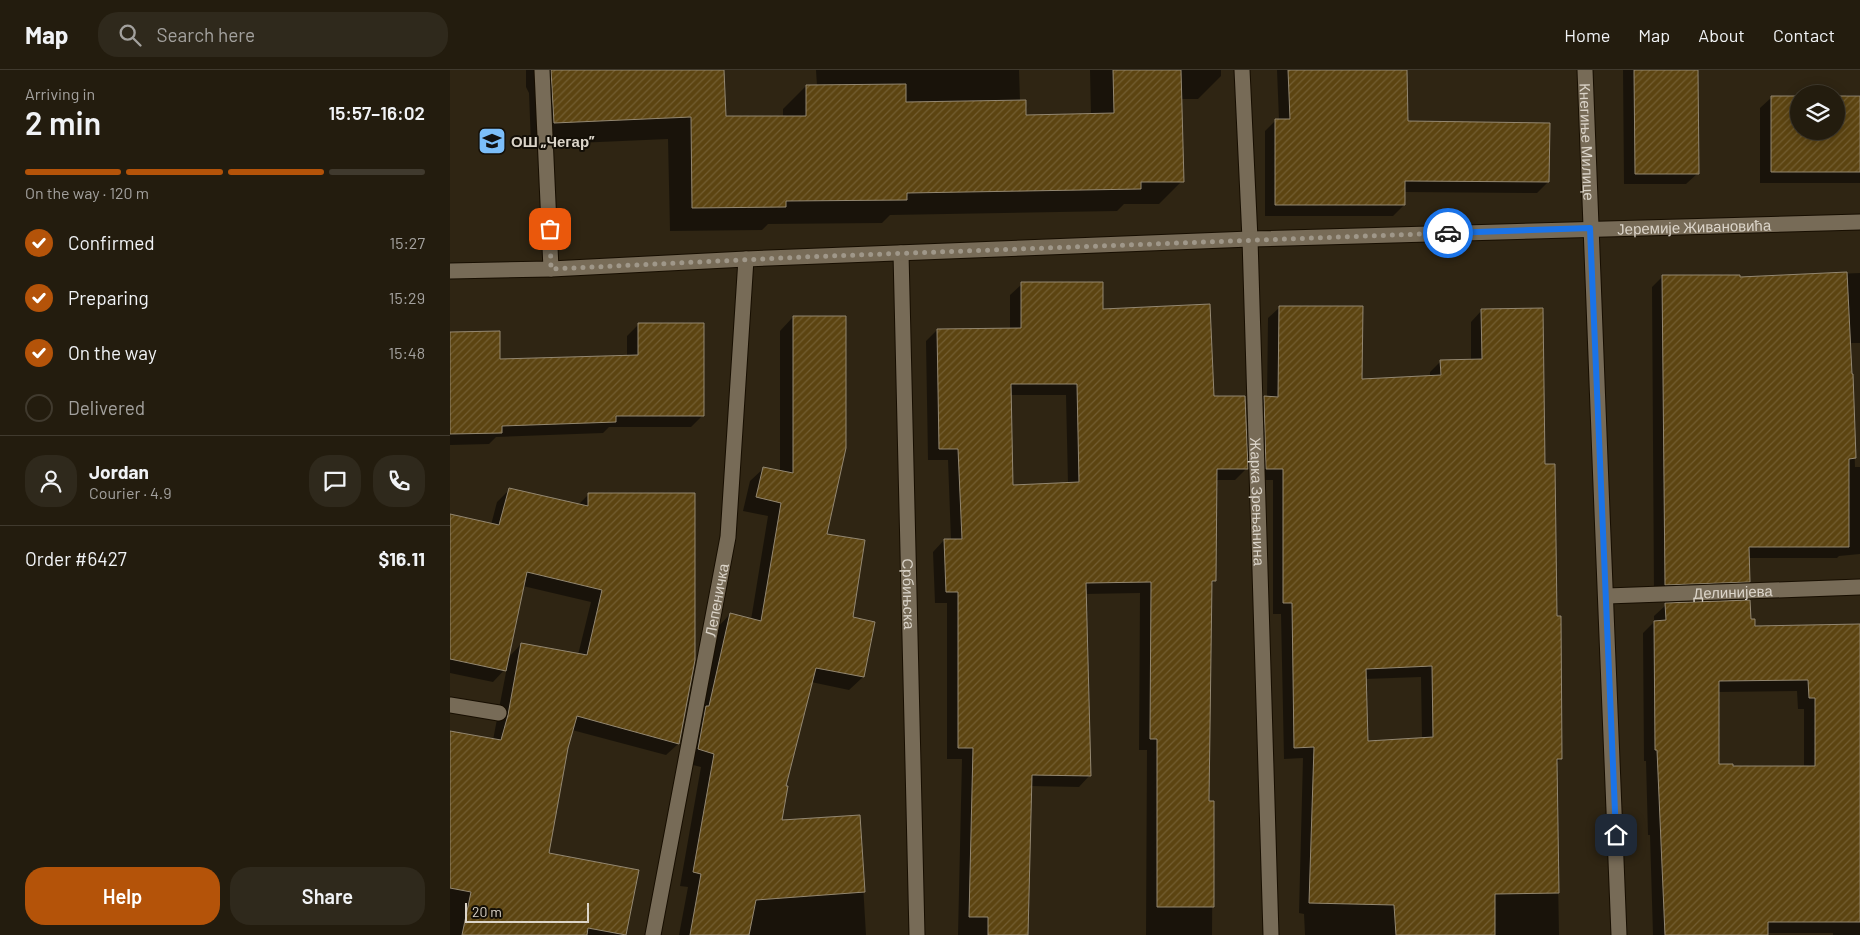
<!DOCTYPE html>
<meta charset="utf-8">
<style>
:root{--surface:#231c0e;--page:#2f291c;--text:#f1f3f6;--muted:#a3a19e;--line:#403a2e;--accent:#b45309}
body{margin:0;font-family:Barlow,sans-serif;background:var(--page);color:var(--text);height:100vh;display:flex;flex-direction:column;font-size:19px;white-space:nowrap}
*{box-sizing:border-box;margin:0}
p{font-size:16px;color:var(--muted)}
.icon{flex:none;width:28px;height:28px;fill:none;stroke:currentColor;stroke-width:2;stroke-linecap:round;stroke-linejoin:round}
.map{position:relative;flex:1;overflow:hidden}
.details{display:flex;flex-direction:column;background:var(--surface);width:450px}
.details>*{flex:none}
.fabs{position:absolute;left:1340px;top:15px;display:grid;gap:10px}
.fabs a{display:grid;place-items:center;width:55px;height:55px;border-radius:50%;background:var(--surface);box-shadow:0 2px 12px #0003,0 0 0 1px var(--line);font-size:25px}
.scale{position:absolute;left:15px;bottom:12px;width:124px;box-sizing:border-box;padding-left:5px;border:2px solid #dbd4c9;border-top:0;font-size:14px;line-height:18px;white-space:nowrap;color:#dbd4c9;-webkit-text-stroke:4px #140f07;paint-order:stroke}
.pin{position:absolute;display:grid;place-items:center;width:42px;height:42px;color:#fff;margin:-21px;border-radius:10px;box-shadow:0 2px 8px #0006}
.courier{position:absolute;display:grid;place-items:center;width:50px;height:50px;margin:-25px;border:4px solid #1a73e8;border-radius:50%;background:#fff;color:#222;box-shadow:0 1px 6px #0007}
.overview em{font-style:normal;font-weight:600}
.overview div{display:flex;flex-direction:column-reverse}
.overview{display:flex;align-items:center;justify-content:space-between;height:85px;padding:0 25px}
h1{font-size:32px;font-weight:600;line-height:38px}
.bar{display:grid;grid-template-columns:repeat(4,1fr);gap:8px 5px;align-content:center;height:60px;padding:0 25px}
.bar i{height:6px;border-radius:4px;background:var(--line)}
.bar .selected{background:var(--accent)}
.bar p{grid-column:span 4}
.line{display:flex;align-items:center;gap:12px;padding:0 25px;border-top:1px solid var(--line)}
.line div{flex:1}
.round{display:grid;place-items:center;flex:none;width:52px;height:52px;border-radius:20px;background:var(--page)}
ol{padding:0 25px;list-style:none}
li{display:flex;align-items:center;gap:15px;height:55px}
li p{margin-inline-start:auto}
li .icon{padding:5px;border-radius:50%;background:var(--accent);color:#fff;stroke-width:4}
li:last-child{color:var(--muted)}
li i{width:28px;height:28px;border:2px solid var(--line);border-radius:50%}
.cta{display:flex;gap:10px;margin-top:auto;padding:10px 25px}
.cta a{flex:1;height:58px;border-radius:20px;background:var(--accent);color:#fff;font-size:20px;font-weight:600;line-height:58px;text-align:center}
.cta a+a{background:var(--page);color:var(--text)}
header{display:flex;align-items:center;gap:30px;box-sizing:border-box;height:70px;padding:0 25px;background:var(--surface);border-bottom:1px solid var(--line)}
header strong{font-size:24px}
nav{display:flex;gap:28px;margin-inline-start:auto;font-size:18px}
.search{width:350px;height:45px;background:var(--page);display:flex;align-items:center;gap:12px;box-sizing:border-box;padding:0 18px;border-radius:20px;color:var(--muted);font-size:19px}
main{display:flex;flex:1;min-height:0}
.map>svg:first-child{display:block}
.shadow{fill:#0007;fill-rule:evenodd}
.building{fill:url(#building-hatch);stroke:#938771;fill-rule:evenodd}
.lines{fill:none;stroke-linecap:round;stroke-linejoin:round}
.street-casing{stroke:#170e00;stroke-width:17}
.street{stroke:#776b57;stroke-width:15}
.done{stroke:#9f9789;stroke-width:5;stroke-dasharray:0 9}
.route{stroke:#1a73e8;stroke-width:6}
.labels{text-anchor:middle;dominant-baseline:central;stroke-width:4;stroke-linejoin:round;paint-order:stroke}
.poi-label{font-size:15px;font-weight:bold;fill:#dbd4c9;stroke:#140f07;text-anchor:start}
.street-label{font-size:15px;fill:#dbd4c9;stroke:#140f07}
</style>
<header>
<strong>Map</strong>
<div class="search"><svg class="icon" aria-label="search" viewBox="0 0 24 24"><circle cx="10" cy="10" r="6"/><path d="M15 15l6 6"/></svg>Search here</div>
<nav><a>Home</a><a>Map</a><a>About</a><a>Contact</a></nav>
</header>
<main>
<section class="details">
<div class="overview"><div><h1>2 min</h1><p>Arriving in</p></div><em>15:57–16:02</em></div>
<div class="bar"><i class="selected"></i><i class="selected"></i><i class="selected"></i><i></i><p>On the way · 120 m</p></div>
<ol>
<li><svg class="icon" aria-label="check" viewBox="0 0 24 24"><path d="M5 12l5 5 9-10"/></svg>Confirmed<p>15:27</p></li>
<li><svg class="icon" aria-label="check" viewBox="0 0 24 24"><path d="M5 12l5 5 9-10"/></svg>Preparing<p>15:29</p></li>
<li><svg class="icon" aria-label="check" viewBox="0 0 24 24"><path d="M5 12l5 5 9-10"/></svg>On the way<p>15:48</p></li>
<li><i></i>Delivered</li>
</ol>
<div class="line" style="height:90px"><a class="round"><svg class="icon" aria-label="person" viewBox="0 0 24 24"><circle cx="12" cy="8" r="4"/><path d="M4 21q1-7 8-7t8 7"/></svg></a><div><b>Jordan</b><p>Courier · 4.9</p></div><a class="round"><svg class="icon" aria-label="chat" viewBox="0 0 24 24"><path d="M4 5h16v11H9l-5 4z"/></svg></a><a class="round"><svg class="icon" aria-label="phone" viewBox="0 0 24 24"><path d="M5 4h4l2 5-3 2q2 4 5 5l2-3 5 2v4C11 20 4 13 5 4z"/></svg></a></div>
<div class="line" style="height:65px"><div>Order #6427</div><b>$16.11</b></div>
<div class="cta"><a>Help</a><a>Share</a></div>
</section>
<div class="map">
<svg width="1410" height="865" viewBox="0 0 1410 865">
<defs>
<pattern id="building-hatch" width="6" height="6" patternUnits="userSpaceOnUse" patternTransform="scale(1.25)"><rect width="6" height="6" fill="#5c4411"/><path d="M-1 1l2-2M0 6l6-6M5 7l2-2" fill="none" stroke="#735e32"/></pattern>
</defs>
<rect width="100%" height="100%" fill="#2f2513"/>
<path class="shadow" d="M76,0H273L275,48L333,47V39L356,16H367L366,0H569L570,31L575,46L641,44L640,0H771V6L748,29H730L732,111L709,134H674L667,141L440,145L432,153L318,154L312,160L220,161L218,69L81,75L79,23L76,17Z
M827,0H956L957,53L1098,112L1087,123L954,122V135L943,146H815V61L826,50H829Z
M1173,0H1239L1248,103L1236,114H1174Z
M1396,25H1410V113H1310V38L1322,27L1349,61H1386Z
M1410,203V273H1401L1405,397H1410V484L1389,486L1387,488H1298L1299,511L1288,522L1204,525L1202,217L1213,206L1288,208Z
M572,214L651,240L762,327L796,399L785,410H766L765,511L760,515L758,732H763L762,865H696L697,680H689L690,523L635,524L640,705L629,717L580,716L577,865H508L512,689H497V533H485L483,482L494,470H501L498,390H478L476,271L487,260H560V225ZM560,325H616L618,414L562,416Z
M830,237L911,310L980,307V302L991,291L1021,290V252L1032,240L1094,395L1106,547L1111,688L1106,694L1109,865H855L854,844L849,843L853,688L834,689L831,544H823V410H805L803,339L815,328H817L818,248ZM971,607L972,669L917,673L915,609Z
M343,247L375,465L401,548L424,553L413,607L399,620L361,612L334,717L331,751L409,746L416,865H229L238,817L230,816L251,697L235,693L267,558L280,544L301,550L318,446L293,441L300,411L314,398L330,401V261Z
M189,254L253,345L241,357H159L153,363L46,367L39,374L0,375V263L49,291L177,286V266Z
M59,420L128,435L139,424L228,674L216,685L122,660L117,678L98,784L187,801L175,865H0V662L43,670L57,597L43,612L0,603V446L41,455L47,432ZM73,516L141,532L128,585L71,574L57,589Z
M1216,535L1300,550L1304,557L1410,555V865H1383V863H1317V865H1203L1200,765H1198L1196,691H1194L1193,563L1204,552V546ZM1347,621L1348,639H1354V697L1282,698L1268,695V622Z"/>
<path class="building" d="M101,0H274L276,46H356V15L456,14V32L576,30V45L664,43L663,0H731L734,112H691V119L457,123V130L336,131V137L242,138L241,47L104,53Z
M838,0H957L958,51L1100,53L1099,112L955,111V135H825V49H840Z
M1184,0H1248L1249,104H1185Z
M1321,26H1349V61H1386V26H1410V102H1321Z
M1397,202L1402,304H1403L1406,388L1399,389V477H1299L1300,512L1215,515L1212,205H1290V207Z
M571,212H653V239L760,234L764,326H795L798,399H767L766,511H762L759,731H764V837H707V669H700L701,512L636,513L641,706L582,705L578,865H538V847H519L523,678H508V522H496L494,469H512L508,379H489L487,259L571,258ZM561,314H627L629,412L563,415Z
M829,236H913L912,309L991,305L990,290L1032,289L1031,239L1093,238L1095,394H1105L1107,546H1111L1112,689H1107L1109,823L1045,824V865H946L944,835L859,833L864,677L844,678L842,533H833V399H816L814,326L828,327ZM982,596L983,667L918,671L916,599Z
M343,246H396V378L377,464L415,470L403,547L425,552L414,607L366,598L336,716H338L332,750L410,745L415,822L306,830L299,865H240L251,804L243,802L264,684L248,679L256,636H259L280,543L311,551L331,433L306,427L313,397L343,403Z
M188,253H254V346H166V352L52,356V363L0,364V262L50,261V289L188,285Z
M59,418L138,436V423H245V590L229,674L127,646L118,678L99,783L189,800L176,865L138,858L137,865H12L21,822L0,818V661L51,670L58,645L71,573L137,585L152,520L77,502L56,601L0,589V444L49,455Z
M1300,530L1301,549H1305V556L1410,554V852H1318V865H1215L1207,680H1205L1204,551L1216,550L1215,533ZM1358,610L1359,628H1365V696H1283V694H1269V611Z"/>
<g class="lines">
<defs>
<g id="street">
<path d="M92,0L101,199"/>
<path id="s1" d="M792,0L800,169L821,865"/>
<path id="s2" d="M1135,0C1144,288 1159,577 1169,865"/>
<path id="s3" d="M451,183L467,865"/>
<path id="s4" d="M0,201L101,199L296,189L800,169L1410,152"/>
<path id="s5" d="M1157,526L1410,517"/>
<path d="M0,635L49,643"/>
<path id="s6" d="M203,865L278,467L296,189"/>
</g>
</defs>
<use href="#street" class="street-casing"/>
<use href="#street" class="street"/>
</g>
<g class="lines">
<path class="done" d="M100,159L101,199L354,187L998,163"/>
<path class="route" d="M998,163L1140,158L1166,765"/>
</g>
<defs>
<symbol id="school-square" viewBox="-11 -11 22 22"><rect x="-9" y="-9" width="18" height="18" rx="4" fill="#7cbef9" stroke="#140f07"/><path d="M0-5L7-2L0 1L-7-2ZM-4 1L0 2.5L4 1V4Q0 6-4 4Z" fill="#111"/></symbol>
</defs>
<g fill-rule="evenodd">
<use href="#school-square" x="26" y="55" width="32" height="32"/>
</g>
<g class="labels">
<g class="poi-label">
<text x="61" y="71">ОШ „Чегар”</text>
</g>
<g class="street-label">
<text stroke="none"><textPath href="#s2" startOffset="72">Кнегиње Милице</textPath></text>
<text stroke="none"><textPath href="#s4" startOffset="1245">Јеремије Живановића</textPath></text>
<text stroke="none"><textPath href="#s1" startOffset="432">Жарка Зрењанина</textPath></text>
<text stroke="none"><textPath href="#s5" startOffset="126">Делинијева</textPath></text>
<text stroke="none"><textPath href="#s3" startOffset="341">Србињска</textPath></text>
<text stroke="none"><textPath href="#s6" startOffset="341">Лепеничка</textPath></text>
</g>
</g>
</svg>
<div class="fabs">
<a><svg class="icon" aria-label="layers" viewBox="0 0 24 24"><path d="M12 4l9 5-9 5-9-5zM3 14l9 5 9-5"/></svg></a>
</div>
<div class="scale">20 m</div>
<div class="pin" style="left:100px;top:159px;background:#ea580c"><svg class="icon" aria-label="bag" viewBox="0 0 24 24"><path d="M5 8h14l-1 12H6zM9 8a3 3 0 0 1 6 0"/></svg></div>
<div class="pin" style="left:1166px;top:765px;background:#1f2937"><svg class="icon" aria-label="home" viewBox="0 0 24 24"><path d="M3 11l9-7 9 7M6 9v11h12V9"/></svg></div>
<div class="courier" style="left:998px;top:163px"><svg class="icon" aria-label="car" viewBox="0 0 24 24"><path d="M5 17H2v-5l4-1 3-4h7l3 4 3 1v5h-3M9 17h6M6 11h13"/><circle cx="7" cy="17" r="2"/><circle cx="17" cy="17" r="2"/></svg></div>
</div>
</main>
